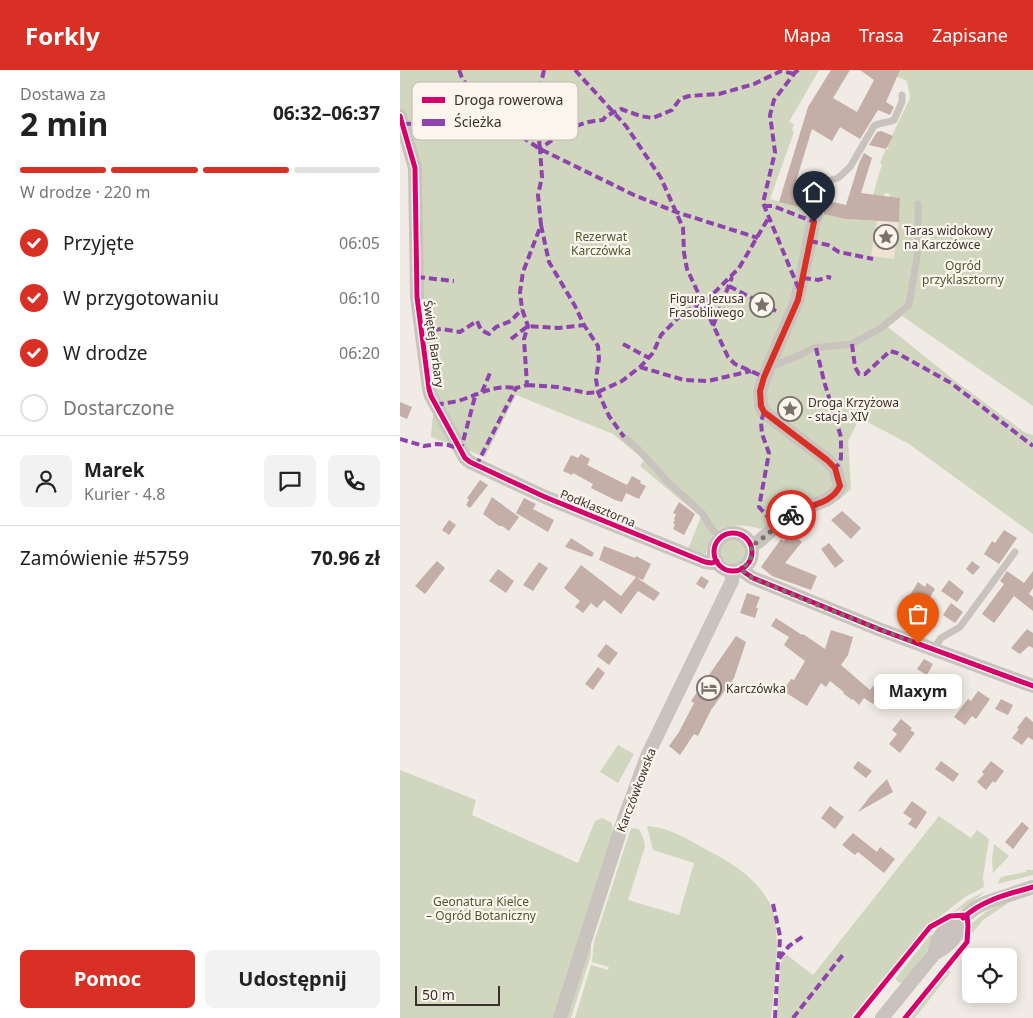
<!DOCTYPE html>
<html lang="pl">
<meta charset="utf-8">
<style>
:root{--surface:#fff;--page:#f2f2f2;--text:#222;--muted:#767676;--line:#e0e0e0;--accent:#d93025}
body{margin:0;font-family:"Noto Sans",sans-serif;background:var(--page);color:var(--text);height:100vh;display:flex;flex-direction:column;font-size:19px;white-space:nowrap}
*{box-sizing:border-box;margin:0}
p{font-size:16px;color:var(--muted)}
.icon{flex:none;width:28px;height:28px;fill:none;stroke:currentColor;stroke-width:2;stroke-linecap:round;stroke-linejoin:round}
.map{position:relative;flex:1;overflow:hidden}
.sheet{display:flex;flex-direction:column;background:var(--surface);width:400px}
.sheet>*{flex:none}
.controls{position:absolute;left:562px;top:878px;display:grid;gap:10px}
.controls a{display:grid;place-items:center;width:55px;height:55px;border-radius:8px;background:var(--surface);box-shadow:0 2px 12px #0003;font-size:25px}
.scale{position:absolute;left:15px;bottom:12px;width:85px;box-sizing:border-box;padding-left:5px;border:2px solid #3b302b;border-top:0;font-size:14px;line-height:18px;white-space:nowrap;color:#3b302b;-webkit-text-stroke:4px #fbf5ee;paint-order:stroke}
.pin{position:absolute;display:grid;place-items:center;width:42px;height:42px;color:#fff;margin:-51px -21px;border-radius:50% 50% 50% 0;rotate:-45deg;box-shadow:0 0 5px #0007}
.pin .icon{rotate:45deg}
.courier{position:absolute;display:grid;place-items:center;width:50px;height:50px;margin:-25px;border:4px solid #d93025;border-radius:50%;background:#fff;color:#222;box-shadow:0 1px 6px #0007}
.bubble{position:absolute;height:35px;border-radius:8px;background:var(--surface);box-shadow:0 2px 12px #0003;font-size:16px;font-weight:700;line-height:35px;text-align:center}
.overview em{font-style:normal;font-weight:700}
.overview div{display:flex;flex-direction:column-reverse}
.overview{display:flex;align-items:center;justify-content:space-between;height:85px;padding:0 20px}
h1{font-size:32px;font-weight:700;line-height:38px}
.bar{display:grid;grid-template-columns:repeat(4,1fr);gap:8px 5px;align-content:center;height:60px;padding:0 20px}
.bar i{height:6px;border-radius:4px;background:var(--line)}
.bar .selected{background:var(--accent)}
.bar p{grid-column:span 4}
.line{display:flex;align-items:center;gap:12px;padding:0 20px;border-top:1px solid var(--line)}
.line div{flex:1}
.round{display:grid;place-items:center;flex:none;width:52px;height:52px;border-radius:8px;background:var(--page)}
ol{padding:0 20px;list-style:none}
li{display:flex;align-items:center;gap:15px;height:55px}
li p{margin-inline-start:auto}
li .icon{padding:5px;border-radius:50%;background:var(--accent);color:#fff;stroke-width:4}
li:last-child{color:var(--muted)}
li i{width:28px;height:28px;border:2px solid var(--line);border-radius:50%}
.primary-button{display:flex;gap:10px;margin-top:auto;padding:10px 20px}
.primary-button a{flex:1;height:58px;border-radius:8px;background:var(--accent);color:#fff;font-size:20px;font-weight:700;line-height:58px;text-align:center}
.primary-button a+a{background:var(--page);color:var(--text)}
header{display:flex;align-items:center;gap:30px;box-sizing:border-box;height:70px;padding:0 25px;background:var(--accent);color:#fff}
header strong{font-size:24px}
nav{display:flex;gap:28px;margin-inline-start:auto;font-size:18px}
main{display:flex;flex:1;min-height:0}
.map>svg:first-child{display:block}
.green{fill:#d1d6bf}
.plaza{fill:#eee3d5}
.building{fill:#c3afa7}
.lines{fill:none;stroke-linecap:round;stroke-linejoin:round}
.lane{stroke:#c9c3be;stroke-width:7}
.street{stroke:#c9c3be;stroke-width:14}
.quiet{stroke:#8e44ad;stroke-width:4;stroke-dasharray:8 4;stroke-linecap:butt}
.cycleway-casing{stroke:#fbf5ee;stroke-width:8}
.cycleway{stroke:#d6006c;stroke-width:5}
.done{stroke:#7a716c;stroke-width:5;stroke-dasharray:0 9}
.route{stroke:#d93025;stroke-width:6}
.labels{text-anchor:middle;dominant-baseline:central;stroke-width:4.5;stroke-linejoin:round;paint-order:stroke}
.poi-label{font-size:12px;fill:#3b302b;stroke:#fbf5ee;text-anchor:start}
.park-label{font-size:12px;fill:#4a5a2e;stroke:#fbf5ee}
.street-label{font-size:12px;fill:#3b302b;stroke:#fbf5ee}
.key{fill:#fbf5ee;stroke:#c1bab4;stroke-width:1}
.key-label{font-size:14px;fill:#3b302b}
</style>
<header>
<strong>Forkly</strong>
<nav><a>Mapa</a><a>Trasa</a><a>Zapisane</a></nav>
</header>
<main>
<section class="sheet">
<div class="overview"><div><h1>2 min</h1><p>Dostawa za</p></div><em>06:32–06:37</em></div>
<div class="bar"><i class="selected"></i><i class="selected"></i><i class="selected"></i><i></i><p>W drodze · 220 m</p></div>
<ol>
<li><svg class="icon" aria-label="check" viewBox="0 0 24 24"><path d="M5 12l5 5 9-10"/></svg>Przyjęte<p>06:05</p></li>
<li><svg class="icon" aria-label="check" viewBox="0 0 24 24"><path d="M5 12l5 5 9-10"/></svg>W przygotowaniu<p>06:10</p></li>
<li><svg class="icon" aria-label="check" viewBox="0 0 24 24"><path d="M5 12l5 5 9-10"/></svg>W drodze<p>06:20</p></li>
<li><i></i>Dostarczone</li>
</ol>
<div class="line" style="height:90px"><a class="round"><svg class="icon" aria-label="person" viewBox="0 0 24 24"><circle cx="12" cy="8" r="4"/><path d="M4 21q1-7 8-7t8 7"/></svg></a><div><b>Marek</b><p>Kurier · 4.8</p></div><a class="round"><svg class="icon" aria-label="chat" viewBox="0 0 24 24"><path d="M4 5h16v11H9l-5 4z"/></svg></a><a class="round"><svg class="icon" aria-label="phone" viewBox="0 0 24 24"><path d="M5 4h4l2 5-3 2q2 4 5 5l2-3 5 2v4C11 20 4 13 5 4z"/></svg></a></div>
<div class="line" style="height:65px"><div>Zamówienie #5759</div><b>70.96 zł</b></div>
<div class="primary-button"><a>Pomoc</a><a>Udostępnij</a></div>
</section>
<div class="map">
<svg width="633" height="948" viewBox="0 0 633 948">
<rect width="100%" height="100%" fill="#f0ebe5"/>
<path class="green" d="M0,0H419L389,52L394,54L392,61L394,62L370,129L445,149L499,152L500,128L490,127V124L485,123L484,126L473,125L482,94L480,93L486,79L489,80L487,76L510,28L507,11L493,5L495,0H633V336L502,246L488,257L554,310L624,362L633,365V464L509,374L460,348L448,371L451,419L439,430L437,429L436,411L431,423L400,433L388,439L362,459C345,455 320,451 310,469C308,474 307,480 305,485L288,479L301,447L240,396L244,390L213,364L116,325L85,387L31,367L37,296L34,282L21,262L15,104L0,59Z
M321 481a13 13 0 1 1 26 0a13 13 0 1 1-26 0Z
M218,675L234,684L218,713L200,702Z
M0,700L76,730L72,745L178,793L195,751L202,748L212,753L213,762L154,948H0Z
M539,746L571,768L577,760L589,769L583,807L584,817L565,827L525,858L453,948H377L380,895L384,886L387,885L413,905Z
M247,756C269,757 289,770 307,780C332,793 357,808 370,834C383,860 374,919 371,948H175L191,895L208,900L209,897L192,892L194,872L231,758L239,759L244,770L245,777L228,830L279,845L294,793L253,780Z
M594,774L609,786L593,803L592,790Z
M626,800H633V805L597,814L601,807L626,802Z
M584,822C582,826 558,842 552,843L568,830Z
M606,832L607,834L583,850L569,867L572,853L587,841Z
M530,865L536,866L520,891L503,912L500,913L495,909Z
M191,870V885L171,948H167Z
M546,899L551,902L515,948H508Z"/>
<path class="plaza" d="M477,150L499,152L494,189L471,186Z"/>
<path class="building" d="M431,0H450L433,28L457,42L474,10L460,0H500L486,32L494,37L490,45L478,40L460,69L440,57L432,71L412,59L393,121L415,127L417,132L410,135L407,139L379,132L408,37Z
M481,61L493,66L486,79L469,75L477,62Z
M464,83L472,88L461,123L500,128L499,152L445,149L424,144V138L419,133L425,130L446,135L459,93Z
M0,332L12,337L7,349L0,346Z
M181,384L190,389L187,395L227,415L232,406L241,411L240,413L246,416L239,429L226,423L222,432L215,430L191,418L193,414L173,403L172,405L163,401L171,385L178,388Z
M80,410L88,415L70,438L66,435L69,430L67,428Z
M92,427L119,447L109,461L102,456H99L83,444Z
M124,428L136,434L133,439L154,450L148,462L116,443Z
M279,432L295,444L284,465L273,459L275,454L273,453L275,450L274,449L276,444L273,443Z
M442,441L461,458L451,469L431,450Z
M49,450L56,455L49,465L42,460Z
M604,460L617,468L599,494L584,484L592,471L595,473Z
M391,462L402,472L385,493L417,506L411,520L372,506L361,497L381,469L384,471Z
M171,468L194,483L192,487L165,477Z
M429,473L444,491L435,498L421,479Z
M204,476L235,488L236,486L251,494L243,510L236,507L260,523L254,531L238,521L221,544L204,530L197,538L191,533L183,543L175,537L180,531L164,518L181,495L221,526L236,507L199,490Z
M37,491L45,498L25,524L15,516Z
M572,491L580,497L573,505L566,499Z
M139,492L148,498L133,521L123,515Z
M98,499L114,511L106,523L89,511Z
M607,501L624,513L633,501V518L629,524L633,527V541L614,526L594,553L582,544L604,514L600,511Z
M301,506L309,511L304,519L296,514Z
M549,510L564,522L557,532L541,521Z
M518,512L525,517L527,513L535,519L522,540L507,530Z
M347,523L360,527L356,538H358L355,548L340,543Z
M551,533L563,542L555,553L543,545Z
M376,548L402,565L403,564L425,579L431,560L453,567L448,585L441,595L470,620L473,616L482,623L473,634L464,628L459,635L453,629L452,630L443,623L444,622L430,611L426,617L421,613L407,636L383,621L391,609L394,610L405,591L384,575L389,567L371,556Z
M627,559L633,563V578L629,576L620,584L611,578Z
M336,566L346,572L334,608L311,640L298,666L294,664L280,685L269,676L279,662L294,633L291,631Z
M206,574L218,583L209,595L197,586Z
M524,589L533,594L527,605L517,599Z
M198,597L205,603L193,620L185,614Z
M506,616L518,624L507,639L498,633L499,631L497,629Z
M578,621L590,629L576,649L572,646L565,655L554,647L568,629L571,631Z
M601,629L613,635L608,645L595,639Z
M626,646L633,652V670L628,667L622,675L612,668L619,659L617,658Z
M501,649L512,658L510,660L515,663L500,683L489,674L497,664L492,660Z
M458,691L472,701L466,708L453,698Z
M541,691L559,704L553,712L535,699Z
M591,691L604,701L595,713L593,711L586,720L577,712L584,704L582,702Z
M487,709L493,722L458,742L471,725Z
M512,731L527,742L516,759L508,754L512,749L503,743Z
M430,736L444,747L435,759L421,748Z
M622,752L629,758L613,779L605,772Z
M453,763L477,782L480,777L495,789L484,803L458,782L455,785L442,775Z"/>
<g class="lines">
<path class="lane" d="M420,128L425,112L438,108L450,97L474,56C481,52 487,53 494,50L502,32V25
M370,297L400,285L413,278L452,274L481,258L509,235L518,181V134
M224,367L237,378L267,411L302,443L311,458L321,468
M533,580L541,568L560,557L615,482"/>
<path class="street" d="M0,46L15,98L17,227L29,319L31,326L65,388L70,392L145,427L305,492L312,493L317,491
M314 482a19 19 0 1 1 38 0a19 19 0 1 1-38 0Z
M351,475L358,472C370,462 381,451 395,443C411,432 430,435 440,416L435,398L427,390L364,342L361,335L360,321L368,298L397,231L416,141
M342,498L344,502L353,508L481,560L633,616
M534,884C550,875 559,867 563,848
M160,948L224,749L248,684L332,511L333,500
M482,948L534,884L538,869L550,853L563,848L575,838L585,833L633,817"/>
<path class="quiet" d="M59,0C61,4 61,7 64,11C73,23 87,35 89,51L95,53L119,65L140,79L234,125L276,142L358,168
M175,0L226,56L261,108L283,158L284,183L287,199L328,287L335,294L364,307
M397,0L374,30L370,45L375,82L363,133L400,222
M3,54L28,53
M140,79L137,50V31L144,0
M364,136H373L414,152
M141,155L149,192L175,236L184,255L198,276L199,289L196,309L198,322L209,346L224,367
M410,171L428,175L439,182L473,189
M17,207L54,211
M403,208L418,210L428,207L431,208
M329,216L376,241
M313,256L332,207
M21,262L41,259L60,262L77,251L81,260L89,264L96,257L111,251L122,239
M111,269L128,256L159,258L184,255
M223,274L249,288
M452,274L455,297L459,304H465L490,281L497,283L551,313L633,376
M416,278L424,311L441,367V388L439,394L435,398
M240,297L284,310L308,311L351,301
M127,315L157,317L188,323L198,322L222,311L240,297L253,283L261,265L285,241L303,234L339,198L369,147
M82,322L90,303
M36,335C45,333 56,332 64,329C83,322 96,315 116,318
M364,342L361,352L362,364L369,383L359,437L376,456
M0,369L24,376L37,374L48,375L61,379L76,323
M76,396L116,318L127,315L124,269L128,256L122,239L120,222L123,202L141,155L138,125L142,107L140,79C160,64 178,51 203,50L206,46L221,39L240,46L253,48L272,40L280,29L289,26L319,24L354,14L381,1L395,4L398,0
M373,834L380,866L379,888
M375,948L378,890L389,876L405,865
M393,948L445,882"/>
<defs>
<path id="cycleway" d="M0,46L15,98L17,227L29,319L31,326L65,388L70,392L145,427L305,492L312,493L317,491
M314 482a19 19 0 1 1 38 0a19 19 0 1 1-38 0Z
M342,498L344,502L353,508L481,560L633,616
M563,848C582,830 608,824 633,817
M456,948L530,857L550,846L567,845
M505,948L567,872L568,856L567,845"/>
</defs>
<use href="#cycleway" class="cycleway-casing"/>
<use href="#cycleway" class="cycleway"/>
</g>
<g class="lines">
<path class="done" d="M391,445L358,472L351,475C353,485 351,492 342,498L344,502L352,508L425,538L518,574"/>
<path class="route" d="M391,445C407,434 430,436 440,416L435,398L427,390L364,342L361,336L360,321L364,307L398,230L414,152"/>
</g>
<defs>
<symbol id="sight-ring" viewBox="-11 -11 22 22"><circle r="9.5" fill="#fbf5ee" stroke="#7a716c" stroke-width="1.5"/><path d="M0-6L1.8-2.2L6-1.7L2.9 1.2L3.7 5.4L0 3.3L-3.7 5.4L-2.9 1.2L-6-1.7L-1.8-2.2Z" fill="#7a716c"/></symbol>
<symbol id="hotel-ring" viewBox="-11 -11 22 22"><circle r="9.5" fill="#fbf5ee" stroke="#7a716c" stroke-width="1.5"/><path d="M-6-4.5h1.5V1H6V5H4.5V3h-9V5H-6ZM-4 0a1.8 1.8 0 1 1 3.6 0ZM.5 0V-2.5h3Q6-2.5 6 0Z" fill="#7a716c"/></symbol>
</defs>
<g fill-rule="evenodd">
<use href="#sight-ring" x="472" y="153" width="28" height="28"/>
<use href="#sight-ring" x="348" y="221" width="28" height="28"/>
<use href="#sight-ring" x="376" y="325" width="28" height="28"/>
<use href="#hotel-ring" x="295" y="604" width="28" height="28"/>
</g>
<g class="labels">
<g class="poi-label">
<text x="504" y="160">Taras widokowy<tspan x="504" dy="14">na Karczówce</tspan></text>
<text x="344" y="228" text-anchor="end">Figura Jezusa<tspan x="344" dy="14">Frasobliwego</tspan></text>
<text x="408" y="332">Droga Krzyżowa<tspan x="408" dy="14">- stacja XIV</tspan></text>
<text x="326" y="618">Karczówka</text>
</g>
<g class="park-label">
<text x="201" y="166">Rezerwat<tspan x="201" dy="14">Karczówka</tspan></text>
<text x="563" y="195">Ogród<tspan x="563" dy="14">przyklasztorny</tspan></text>
<text x="81" y="831">Geonatura Kielce<tspan x="81" dy="14">– Ogród Botaniczny</tspan></text>
</g>
<g class="street-label">
<text transform="translate(34 274) rotate(82)">Świętej Barbary</text>
<text transform="translate(198 438) rotate(22)">Podklasztorna</text>
<text transform="translate(236 720) rotate(-69)">Karczówkowska</text>
</g>
</g>
<rect x="12" y="12" width="166" height="58" rx="8" class="key"/>
<rect x="22" y="27" width="23" height="6" fill="#d6006c"/>
<rect x="22" y="49" width="23" height="7" fill="#8e44ad"/>
<g class="key-label">
<text x="54" y="35">Droga rowerowa</text>
<text x="54" y="57">Ścieżka</text>
</g>
</svg>
<div class="controls">
<a><svg class="icon" aria-label="locate" viewBox="0 0 24 24"><circle cx="12" cy="12" r="6"/><path d="M12 2v4M12 18v4M2 12h4M18 12h4"/></svg></a>
</div>
<div class="scale">50 m</div>
<div class="pin" style="left:518px;top:574px;background:#ea580c"><svg class="icon" aria-label="bag" viewBox="0 0 24 24"><path d="M5 8h14l-1 12H6zM9 8a3 3 0 0 1 6 0"/></svg></div>
<div class="pin" style="left:414px;top:152px;background:#1f2937"><svg class="icon" aria-label="home" viewBox="0 0 24 24"><path d="M3 11l9-7 9 7M6 9v11h12V9"/></svg></div>
<div class="courier" style="left:391px;top:445px"><svg class="icon" aria-label="bike" viewBox="0 0 24 24"><circle cx="6" cy="16" r="4"/><circle cx="18" cy="16" r="4"/><path d="M6 16l4-8h5l3 8M10 8l3 8H6M13 5h3"/></svg></div>
<div class="bubble" style="left:474px;top:604px;width:88px">Maxym</div>
</div>
</main>
